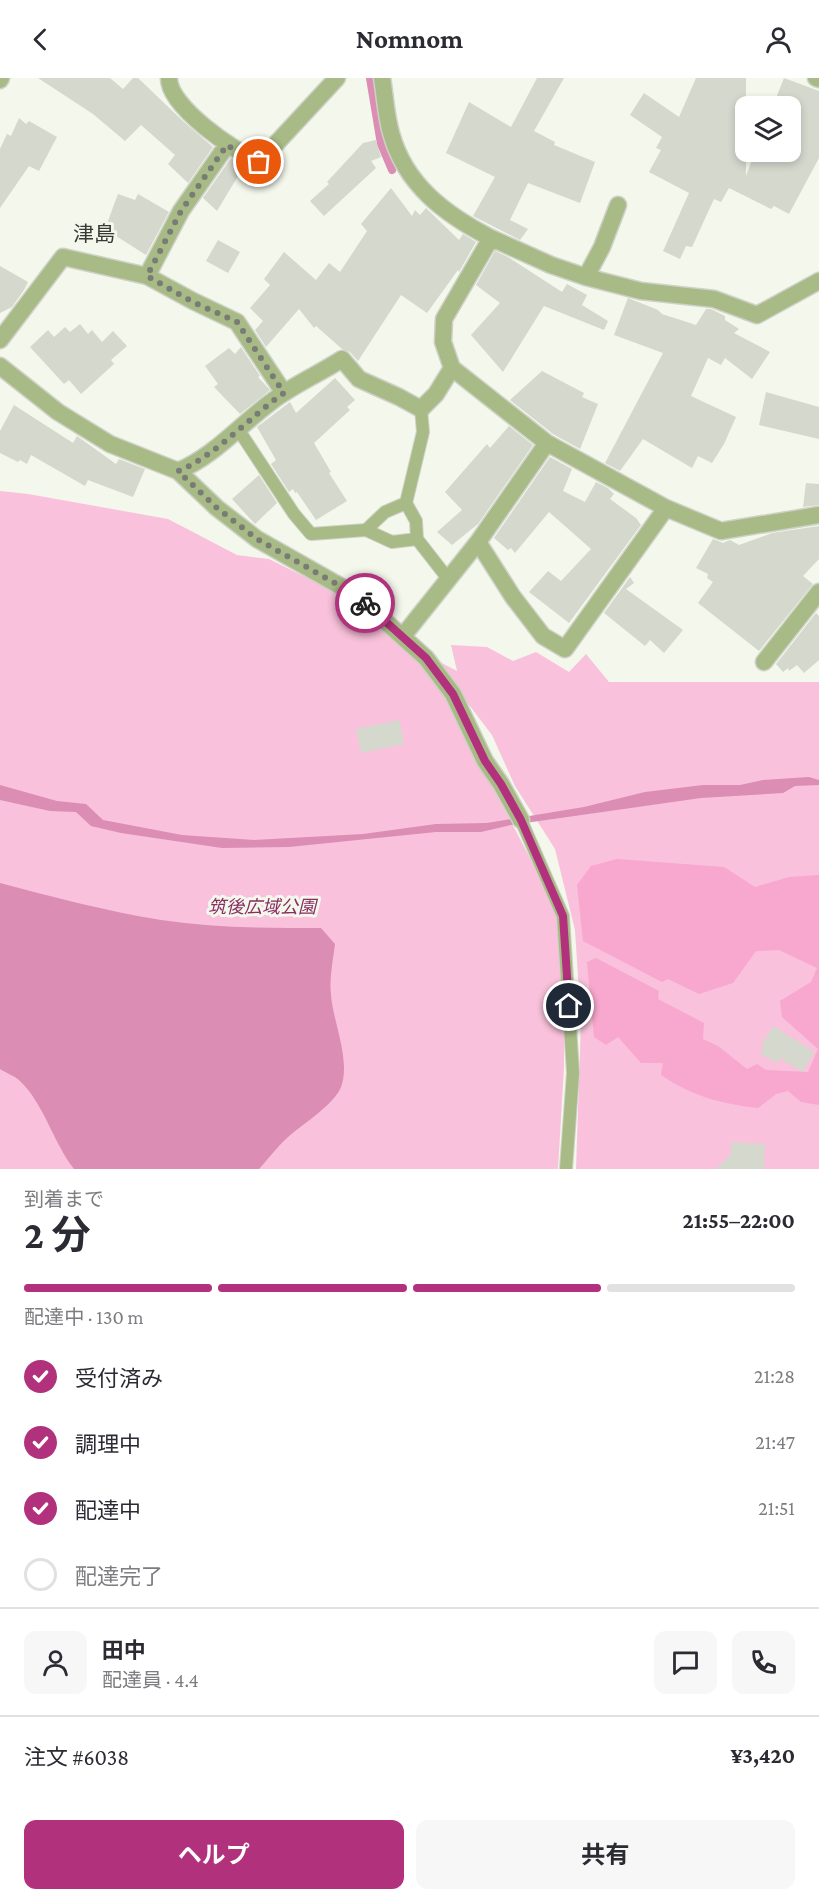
<!DOCTYPE html>
<html lang="ja">
<meta charset="utf-8">
<style>
:root{--surface:#fff;--page:#f7f7f7;--text:#2b2b33;--muted:#7c7c81;--line:#e1e1e2;--accent:#b2317c}
body{margin:0;font-family:"Crimson Pro","Noto Sans JP",serif;background:var(--page);color:var(--text);height:100vh;display:flex;flex-direction:column;font-size:22px;white-space:nowrap}
*{box-sizing:border-box;margin:0}
p{font-size:20px;color:var(--muted)}
.icon{flex:none;width:33px;height:33px;fill:none;stroke:currentColor;stroke-width:2;stroke-linecap:round;stroke-linejoin:round}
.map{position:relative;height:1091px;overflow:hidden}
.panel{display:flex;flex-direction:column;background:var(--surface);flex:1}
.panel>*{flex:none}
.fabs{position:absolute;left:735px;top:18px;display:grid;gap:12px}
.fabs a{display:grid;place-items:center;width:66px;height:66px;border-radius:12px;background:var(--surface);box-shadow:0 3px 9px #0003;font-size:30px}
.pin{position:absolute;display:grid;place-items:center;width:51px;height:51px;color:#fff;margin:-26px;border:3px solid #fff;border-radius:50%;box-shadow:0 2px 6px #0007}
.courier{position:absolute;display:grid;place-items:center;width:60px;height:60px;margin:-30px;border:4px solid #b2317c;border-radius:50%;background:#fff;color:#222;box-shadow:0 2px 8px #0007}
.head em{font-style:normal;font-weight:700}
.head div{display:flex;flex-direction:column-reverse}
.head{display:flex;align-items:center;justify-content:space-between;height:102px;padding:0 24px}
h1{font-size:39px;font-weight:700;line-height:45px}
.bar{display:grid;grid-template-columns:repeat(4,1fr);gap:9px 6px;align-content:center;height:72px;padding:0 24px}
.bar i{height:8px;border-radius:4px;background:var(--line)}
.bar .on{background:var(--accent)}
.bar p{grid-column:span 4}
.line{display:flex;align-items:center;gap:15px;padding:0 24px;border-top:2px solid var(--line)}
.line div{flex:1}
.round{display:grid;place-items:center;flex:none;width:63px;height:63px;border-radius:12px;background:var(--page)}
ol{padding:0 24px;list-style:none}
li{display:flex;align-items:center;gap:18px;height:66px}
li p{margin-inline-start:auto}
li .icon{padding:6px;border-radius:50%;background:var(--accent);color:#fff;stroke-width:4}
li:last-child{color:var(--muted)}
li i{width:33px;height:33px;border:3px solid var(--line);border-radius:50%}
.button{display:flex;gap:12px;margin-top:auto;padding:12px 24px}
.button a{flex:1;height:69px;border-radius:12px;background:var(--accent);color:#fff;font-size:24px;font-weight:700;line-height:69px;text-align:center}
.button a+a{background:var(--page);color:var(--text)}
header{display:flex;justify-content:space-between;align-items:center;height:78px;padding:0 24px;background:var(--surface);font-size:27px;font-weight:700}
.map>svg:first-child{display:block}
.green{fill:#f9c1db}
.forest{fill:#f8a7ce}
.water{fill:#db8db3}
.lines{fill:none;stroke-linecap:round;stroke-linejoin:round}
.stream{stroke:#db8db3;stroke-width:8}
.building{fill:#d4d8cd}
.service-casing{stroke:#ced1c7;stroke-width:14}
.minor-casing{stroke:#ced1c7;stroke-width:19}
.service{stroke:#a8ba85;stroke-width:12}
.minor{stroke:#a8ba85;stroke-width:16}
.done{stroke:#797c75;stroke-width:6;stroke-dasharray:0 10.8}
.route{stroke:#b2317c;stroke-width:8}
.labels{text-anchor:middle;dominant-baseline:central;stroke-width:6;stroke-linejoin:round;paint-order:stroke}
.park-label{font-size:18px;font-style:italic;fill:#892e61;stroke:#f3f7ec}
.quarter-label{font-size:21px;fill:#383935;stroke:#f3f7ec}
</style>
<header><svg class="icon" aria-label="back" viewBox="0 0 24 24"><path d="M15 5l-7 7 7 7"/></svg>Nomnom<svg class="icon" aria-label="person" viewBox="0 0 24 24"><circle cx="12" cy="8" r="4"/><path d="M4 21q1-7 8-7t8 7"/></svg></header>
<div class="map">
<svg width="819" height="1091" viewBox="0 0 819 1091">
<rect width="100%" height="100%" fill="#f3f7ec"/>
<path class="green" d="M0,413L28,416L168,441L237,477L269,481L345,519L427,585L529,778L556,835L564,892V989L558,1091H0Z
M451,567L487,569L513,583L536,574L569,594L586,576L609,604H819V1091H576L581,944L575,852L555,771L515,708L492,657L434,581L457,593Z"/>
<path class="forest" d="M617,781L724,789L755,809L789,799L819,797V1027L801,1024L788,1013L776,1016L758,1030C721,1026 692,1018 661,997L663,985H641L618,959L606,967L594,959L587,884L596,880L659,913L658,921L704,945L703,961L718,968L747,991L757,986L766,992L808,994L818,971L782,939L780,923L811,904L817,890L779,872L756,873L733,905L699,916L668,901L662,904L583,863L577,807L591,788Z"/>
<path class="water" d="M809,699L819,702V707L795,708L783,715L701,720L511,747L481,754H436L289,769L222,770L121,755L91,748L76,734L50,733L0,722V707L57,723L86,726L103,742L182,757L254,762L363,756L436,746L487,745L584,729L645,714L703,707H740L763,702Z
M0,805C53,819 106,833 161,842C214,850 268,850 321,850L335,866C333,883 329,900 331,917C333,944 351,982 341,1009C334,1027 301,1047 287,1060C277,1069 268,1081 259,1091H74C53,1064 44,1026 20,1003C15,998 6,995 0,991Z"/>
<g class="lines">
<path class="stream" d="M370,0L381,66L392,92"/>
</g>
<path class="building" d="M38,0H110L123,11L133,0H138L184,44L213,69L188,105L168,86L175,77L141,47L125,63L93,36Z
M537,0H564L534,53L555,64L554,67L595,84L580,125L528,105L510,142L528,151L520,162L473,138L495,99L446,75L469,24L511,49Z
M696,0H746V98L755,74H790V28H773L784,0L819,13V80L789,136L774,128L771,131L729,110L721,124L714,121L692,169L686,168L680,181L663,173L689,115L649,94L661,72L656,70L662,59L630,37L644,15L679,39Z
M19,40L26,46L29,43L57,59L39,93L29,88L0,130V71L7,56L11,58Z
M376,62L381,79L371,83L376,90L324,138L310,123L329,106L327,104L363,65Z
M231,80L244,88L217,133L203,120Z
M391,110L412,138L415,132L420,137L426,130L459,162L463,156L476,164L459,194L458,192L427,235L401,217L358,283L350,274L342,271L316,248L314,250L299,231L266,269L255,252L263,243L250,230L270,207L264,201L284,174L316,202L329,185L340,194L367,153L361,146Z
M118,116L135,122L138,116L169,134L146,177L105,151Z
M218,162L240,174L228,195L206,183Z
M495,173L508,179L562,214L567,206L587,217L582,227L608,243L604,252L544,228L503,294L471,257L500,225L476,207Z
M0,188L28,204L24,212L12,229L0,235Z
M628,220L658,232L662,236L696,247L706,231H711L725,238V242L739,251L734,255L770,274L752,301L725,280L721,287L708,280L691,318L736,339L724,366L712,385L698,378L692,390L643,361L620,393L605,385L663,275L614,257Z
M80,246L88,256L92,252L102,264L113,253L127,268L111,282L114,286L81,316L69,302L64,306L30,269L48,252L54,259L65,249L70,254Z
M241,269L260,298L258,299L270,312L240,336L214,309L218,306L205,288L229,270L235,276Z
M542,293L584,315L582,319L598,326L580,371L553,356L510,322Z
M335,300L355,322L347,329L350,332L314,365L331,394L329,395L347,423L316,442L297,414L295,415L293,411L289,414L271,386L276,382L257,349L290,324L296,335Z
M766,314L819,329V361L759,347Z
M14,327L73,365L77,358L116,386L119,381L145,391L133,419L88,402L85,408L31,377L27,386L20,382L18,384L0,375V353Z
M509,348L533,367L478,446L452,467L437,454L462,432L445,414L487,366L490,370Z
M550,379L572,391L563,413L585,424L596,404L608,410L614,416L610,421L636,440L641,447L569,545L529,514L548,493L561,503L591,471L549,434L515,475L511,470L508,472L494,460Z
M259,397L277,425L255,446L232,421Z
M806,405L819,406V427L803,429Z
M819,448V481L803,498L813,506L759,573L698,525L713,504L707,500L708,496L696,490L713,461L723,465L730,462L739,467L772,455Z
M630,499L634,505L626,511L683,552L664,575L650,562L645,568L604,535Z
M816,535L819,538V582L804,595L797,587L789,593L788,590L783,594L776,586Z
M399,642L404,666L361,675L356,651Z
M773,948L814,974L803,994L780,980L777,985L760,975L764,968L762,966Z
M731,1064L765,1066L764,1091H716L731,1076Z"/>
<g class="lines">
<defs>
<path id="service" d="M421,331L423,354L406,425L416,443L417,461L449,502
M238,351L294,436L311,456L366,452L385,434L406,425
M366,452L392,464L417,461
M521,742L563,838L573,995L566,1091"/>
<path id="minor" d="M169,0C168,28 235,74 259,84L337,0
M382,0C385,18 386,38 391,55C405,107 446,137 491,160L444,241L443,264L452,290L547,365L666,430L721,453L819,437
M816,0L819,1
M0,2L1,0
M491,160L551,187L586,199L641,213L714,221L757,237L819,203
M147,198L181,133L227,67
M586,199L602,169L618,127
M0,262L63,179L147,198L193,223L237,244L284,315
M0,288L58,334L110,366L178,393C213,379 241,346 271,324C293,307 319,296 342,281L359,301L399,319L421,331L436,316L452,290
M178,393L217,430L257,461L356,517L426,580L453,616L485,683L501,706L521,742
M478,464L513,519L543,558L565,571L666,430
M403,558L478,464L547,365
M764,584L819,514"/>
</defs>
<use href="#service" class="service-casing"/>
<use href="#minor" class="minor-casing"/>
<use href="#service" class="service"/>
<use href="#minor" class="minor"/>
</g>
<g class="lines">
<path class="done" d="M259,84L243,78L227,67L181,133L147,198L193,224L237,244L284,315C252,337 213,380 178,393L217,430L257,461L356,517L365,525"/>
<path class="route" d="M365,525L426,580L453,616L485,683L501,706L521,742L563,838L569,928"/>
</g>
<g class="labels">
<g class="park-label">
<text x="262" y="829">筑後広域公園</text>
</g>
<g class="quarter-label">
<text x="94" y="156">津島</text>
</g>
</g>
</svg>
<div class="fabs">
<a><svg class="icon" aria-label="layers" viewBox="0 0 24 24"><path d="M12 4l9 5-9 5-9-5zM3 14l9 5 9-5"/></svg></a>
</div>
<div class="pin" style="left:259px;top:84px;background:#ea580c"><svg class="icon" aria-label="bag" viewBox="0 0 24 24"><path d="M5 8h14l-1 12H6zM9 8a3 3 0 0 1 6 0"/></svg></div>
<div class="pin" style="left:569px;top:928px;background:#1f2937"><svg class="icon" aria-label="home" viewBox="0 0 24 24"><path d="M3 11l9-7 9 7M6 9v11h12V9"/></svg></div>
<div class="courier" style="left:365px;top:525px"><svg class="icon" aria-label="bike" viewBox="0 0 24 24"><circle cx="6" cy="16" r="4"/><circle cx="18" cy="16" r="4"/><path d="M6 16l4-8h5l3 8M10 8l3 8H6M13 5h3"/></svg></div>
</div>
<section class="panel">
<div class="head"><div><h1>2 分</h1><p>到着まで</p></div><em>21:55–22:00</em></div>
<div class="bar"><i class="on"></i><i class="on"></i><i class="on"></i><i></i><p>配達中 · 130 m</p></div>
<ol>
<li><svg class="icon" aria-label="check" viewBox="0 0 24 24"><path d="M5 12l5 5 9-10"/></svg>受付済み<p>21:28</p></li>
<li><svg class="icon" aria-label="check" viewBox="0 0 24 24"><path d="M5 12l5 5 9-10"/></svg>調理中<p>21:47</p></li>
<li><svg class="icon" aria-label="check" viewBox="0 0 24 24"><path d="M5 12l5 5 9-10"/></svg>配達中<p>21:51</p></li>
<li><i></i>配達完了</li>
</ol>
<div class="line" style="height:108px"><a class="round"><svg class="icon" aria-label="person" viewBox="0 0 24 24"><circle cx="12" cy="8" r="4"/><path d="M4 21q1-7 8-7t8 7"/></svg></a><div><b>田中</b><p>配達員 · 4.4</p></div><a class="round"><svg class="icon" aria-label="chat" viewBox="0 0 24 24"><path d="M4 5h16v11H9l-5 4z"/></svg></a><a class="round"><svg class="icon" aria-label="phone" viewBox="0 0 24 24"><path d="M5 4h4l2 5-3 2q2 4 5 5l2-3 5 2v4C11 20 4 13 5 4z"/></svg></a></div>
<div class="line" style="height:78px"><div>注文 #6038</div><b>¥3,420</b></div>
<div class="button"><a>ヘルプ</a><a>共有</a></div>
</section>
